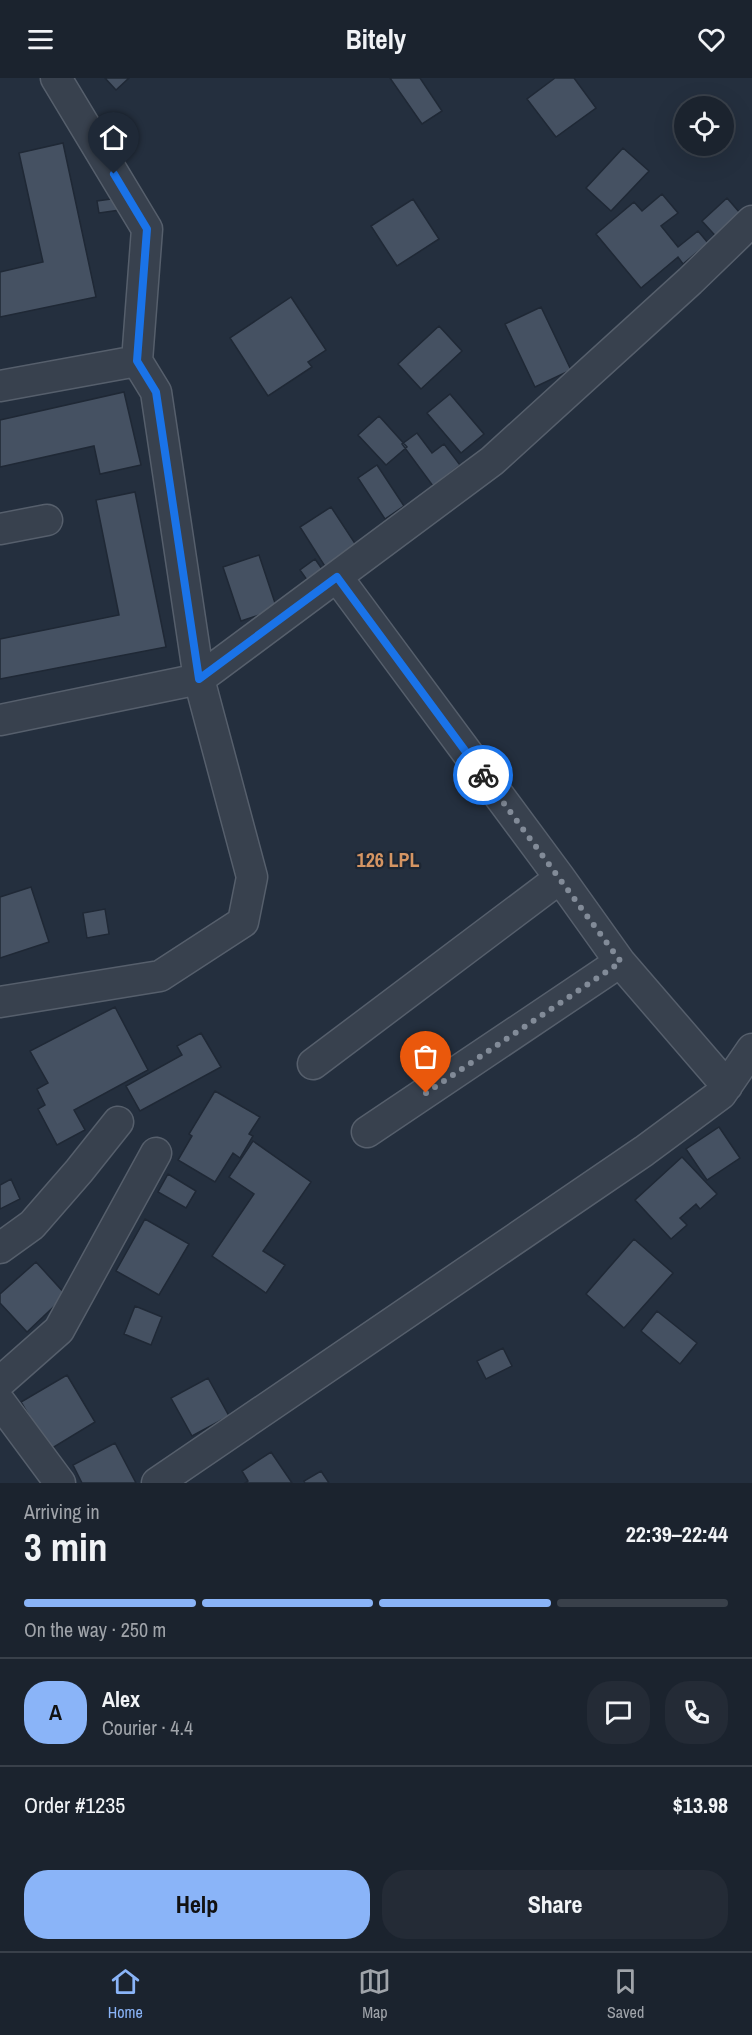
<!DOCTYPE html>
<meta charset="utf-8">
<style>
:root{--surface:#1b232e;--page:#242b36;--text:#f1f3f6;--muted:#a0a4aa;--line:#39404a;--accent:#8ab4f8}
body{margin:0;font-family:"Archivo Narrow",sans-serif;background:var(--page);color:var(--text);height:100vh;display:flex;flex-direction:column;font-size:22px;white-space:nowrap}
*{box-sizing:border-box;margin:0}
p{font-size:20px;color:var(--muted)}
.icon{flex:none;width:33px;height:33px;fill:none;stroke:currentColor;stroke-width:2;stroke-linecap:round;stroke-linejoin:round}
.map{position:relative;height:1405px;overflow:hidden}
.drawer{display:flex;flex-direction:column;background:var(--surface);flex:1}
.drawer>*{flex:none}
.controls{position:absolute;left:674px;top:18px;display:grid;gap:12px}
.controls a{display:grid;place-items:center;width:60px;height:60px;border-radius:50%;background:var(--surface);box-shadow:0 6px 24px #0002,0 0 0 2px var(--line);font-size:30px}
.pin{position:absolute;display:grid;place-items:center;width:51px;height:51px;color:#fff;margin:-62px -26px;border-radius:50% 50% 50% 0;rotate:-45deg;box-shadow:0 0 6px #0007}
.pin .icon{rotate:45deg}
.courier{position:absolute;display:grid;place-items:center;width:60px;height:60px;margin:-30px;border:4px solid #1a73e8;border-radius:50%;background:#fff;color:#222;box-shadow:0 2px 8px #0007}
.summary em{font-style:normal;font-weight:700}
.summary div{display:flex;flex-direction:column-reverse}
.summary{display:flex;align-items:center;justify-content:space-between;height:102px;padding:0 24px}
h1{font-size:39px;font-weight:700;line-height:45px}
.bar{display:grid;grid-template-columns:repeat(4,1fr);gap:9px 6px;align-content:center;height:72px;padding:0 24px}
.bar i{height:8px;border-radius:4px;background:var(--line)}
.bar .selected{background:var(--accent)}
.bar p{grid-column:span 4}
.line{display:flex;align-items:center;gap:15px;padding:0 24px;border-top:2px solid var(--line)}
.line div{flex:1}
.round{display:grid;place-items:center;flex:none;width:63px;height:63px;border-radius:24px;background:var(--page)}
.button{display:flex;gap:12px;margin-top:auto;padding:12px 24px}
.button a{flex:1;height:69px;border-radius:24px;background:var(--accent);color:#111;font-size:24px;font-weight:700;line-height:69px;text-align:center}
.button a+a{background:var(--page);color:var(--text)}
header{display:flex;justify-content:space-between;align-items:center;height:78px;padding:0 24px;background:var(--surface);font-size:27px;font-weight:700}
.tabs{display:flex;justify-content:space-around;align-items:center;height:84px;border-top:2px solid var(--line);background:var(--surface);font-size:16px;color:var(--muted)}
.tabs a{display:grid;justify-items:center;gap:3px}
.tabs .selected{color:var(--accent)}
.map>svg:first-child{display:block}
.building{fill:#455162;stroke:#1f2835;stroke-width:1.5}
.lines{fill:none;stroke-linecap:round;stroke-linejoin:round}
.minor-casing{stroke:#565f6c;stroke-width:33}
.minor{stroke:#38414e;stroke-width:30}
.done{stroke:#828b98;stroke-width:6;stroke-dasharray:0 10.8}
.route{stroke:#1a73e8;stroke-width:8}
.labels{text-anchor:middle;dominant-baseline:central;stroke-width:4.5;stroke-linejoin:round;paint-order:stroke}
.neighbourhood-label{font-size:20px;font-weight:bold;fill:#d59563;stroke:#1d2633}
</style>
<header><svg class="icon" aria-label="menu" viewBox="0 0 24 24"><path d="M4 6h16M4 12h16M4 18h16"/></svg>Bitely<svg class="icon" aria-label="heart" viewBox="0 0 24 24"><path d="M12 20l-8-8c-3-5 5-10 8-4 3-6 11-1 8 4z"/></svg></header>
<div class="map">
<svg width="752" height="1405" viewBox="0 0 752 1405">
<rect width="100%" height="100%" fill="#242f3e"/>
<path class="building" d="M105,0H129L116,12Z
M390,0H420L442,33L422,46Z
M555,0H574L596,30L556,59L527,21Z
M63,65L96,219L0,239V194L43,184L19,75Z
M623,70L649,93L611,133L586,110Z
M662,116L678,135L661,148L678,169L698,153L708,165L683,186L678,179L641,210L596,156L634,124L642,133Z
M118,120L120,132L99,135L97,123Z
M727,120L746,142L721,164L702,143Z
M413,121L439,161L397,188L371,148Z
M291,219L326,272L308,284L312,289L268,318L230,260Z
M541,229L571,292L535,309L505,246Z
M439,248L462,273L421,311L398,286Z
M124,314L141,387L100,396L94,368L0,389V342Z
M450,316L484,356L461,375L427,335Z
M379,338L407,369L386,387L358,357Z
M417,355L432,375L444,366L460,387L433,408L402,366Z
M377,387L404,428L385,441L358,400Z
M135,414L166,569L0,601V561L119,537L96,422Z
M331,429L358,470L326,490L300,449Z
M259,477L277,531L241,543L223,489Z
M315,481L327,498L312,509L300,492Z
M31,809L49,864L0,880V819Z
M105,831L109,856L87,860L83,835Z
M115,929L148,992L74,1032L85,1052L57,1067L38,1031L45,1027L37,1011L48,1005L30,973Z
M201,955L221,989L140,1033L126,1008L182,977L177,968Z
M215,1013L260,1039L249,1056L253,1058L240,1080L233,1075L215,1104L178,1082L192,1058L189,1056Z
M719,1049L740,1080L707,1102L686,1071Z
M253,1063L311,1104L263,1173L285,1187L266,1215L212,1178L254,1116L229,1099Z
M682,1079L717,1116L700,1131L696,1126L680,1140L687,1147L671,1161L635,1122Z
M168,1096L196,1113L186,1130L158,1114Z
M11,1101L20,1121L0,1131V1107Z
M145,1141L189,1166L159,1217L116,1193Z
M634,1161L673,1195L624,1250L586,1216Z
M36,1184L66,1217L27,1254L0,1225V1216Z
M135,1228L162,1239L151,1267L124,1256Z
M657,1233L697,1265L680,1286L641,1253Z
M503,1270L512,1288L486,1301L477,1283Z
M67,1297L95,1344L49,1372L21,1324Z
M208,1300L229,1338L192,1358L171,1320Z
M115,1365L136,1405H82L73,1387Z
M271,1374L292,1405H245L248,1403L242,1393Z
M321,1393L329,1405H305L304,1403Z"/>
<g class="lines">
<defs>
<path id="minor" d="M56,0L147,151L137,283
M0,308L137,283L156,314L199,601L252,799L243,844L160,898L0,924
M0,451L47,442
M0,642L199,601L492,383L690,203L752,143
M620,884L727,1008
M313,986L560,800L337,499
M367,1054L620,884L560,800
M0,1170L32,1147L79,1093L118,1044
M0,1304L59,1252L156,1075
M0,1324L60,1405
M157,1405L644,1073L721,1016L752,971"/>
</defs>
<use href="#minor" class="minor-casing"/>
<use href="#minor" class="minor"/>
</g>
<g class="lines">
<path class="done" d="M426,1015L621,884L483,697"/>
<path class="route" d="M114,96L147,151L137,283L156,314L199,601L337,499L483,697"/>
</g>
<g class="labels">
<g class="neighbourhood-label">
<text x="388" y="781">126 LPL</text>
</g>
</g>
</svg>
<div class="controls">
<a><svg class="icon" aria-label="locate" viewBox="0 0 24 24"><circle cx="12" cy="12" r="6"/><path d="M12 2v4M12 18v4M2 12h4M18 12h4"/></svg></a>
</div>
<div class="pin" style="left:426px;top:1015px;background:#ea580c"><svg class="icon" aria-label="bag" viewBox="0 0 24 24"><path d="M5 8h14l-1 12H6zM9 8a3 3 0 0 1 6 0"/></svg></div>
<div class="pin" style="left:114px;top:96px;background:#1f2937"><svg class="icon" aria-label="home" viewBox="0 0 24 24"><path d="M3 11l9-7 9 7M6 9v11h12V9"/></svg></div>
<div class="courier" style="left:483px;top:697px"><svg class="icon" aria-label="bike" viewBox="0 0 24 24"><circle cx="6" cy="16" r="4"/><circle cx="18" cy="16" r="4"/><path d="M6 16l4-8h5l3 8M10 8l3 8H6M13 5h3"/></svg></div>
</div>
<section class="drawer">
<div class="summary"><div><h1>3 min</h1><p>Arriving in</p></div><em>22:39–22:44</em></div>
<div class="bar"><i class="selected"></i><i class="selected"></i><i class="selected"></i><i></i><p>On the way · 250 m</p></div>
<div class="line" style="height:108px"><b class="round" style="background:var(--accent);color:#111">A</b><div><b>Alex</b><p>Courier · 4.4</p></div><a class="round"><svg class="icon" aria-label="chat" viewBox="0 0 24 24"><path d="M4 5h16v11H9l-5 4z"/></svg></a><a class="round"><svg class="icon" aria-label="phone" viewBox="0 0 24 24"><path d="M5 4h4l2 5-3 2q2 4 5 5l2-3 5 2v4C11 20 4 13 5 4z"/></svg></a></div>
<div class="line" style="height:78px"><div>Order #1235</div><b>$13.98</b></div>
<div class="button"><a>Help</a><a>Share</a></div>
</section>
<nav class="tabs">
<a class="selected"><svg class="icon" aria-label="home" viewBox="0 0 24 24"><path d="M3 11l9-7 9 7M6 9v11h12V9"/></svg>Home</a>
<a><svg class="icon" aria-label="map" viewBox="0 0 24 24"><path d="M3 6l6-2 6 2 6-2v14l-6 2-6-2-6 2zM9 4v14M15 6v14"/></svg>Map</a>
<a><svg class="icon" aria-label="saved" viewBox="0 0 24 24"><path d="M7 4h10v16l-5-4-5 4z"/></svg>Saved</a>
</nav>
